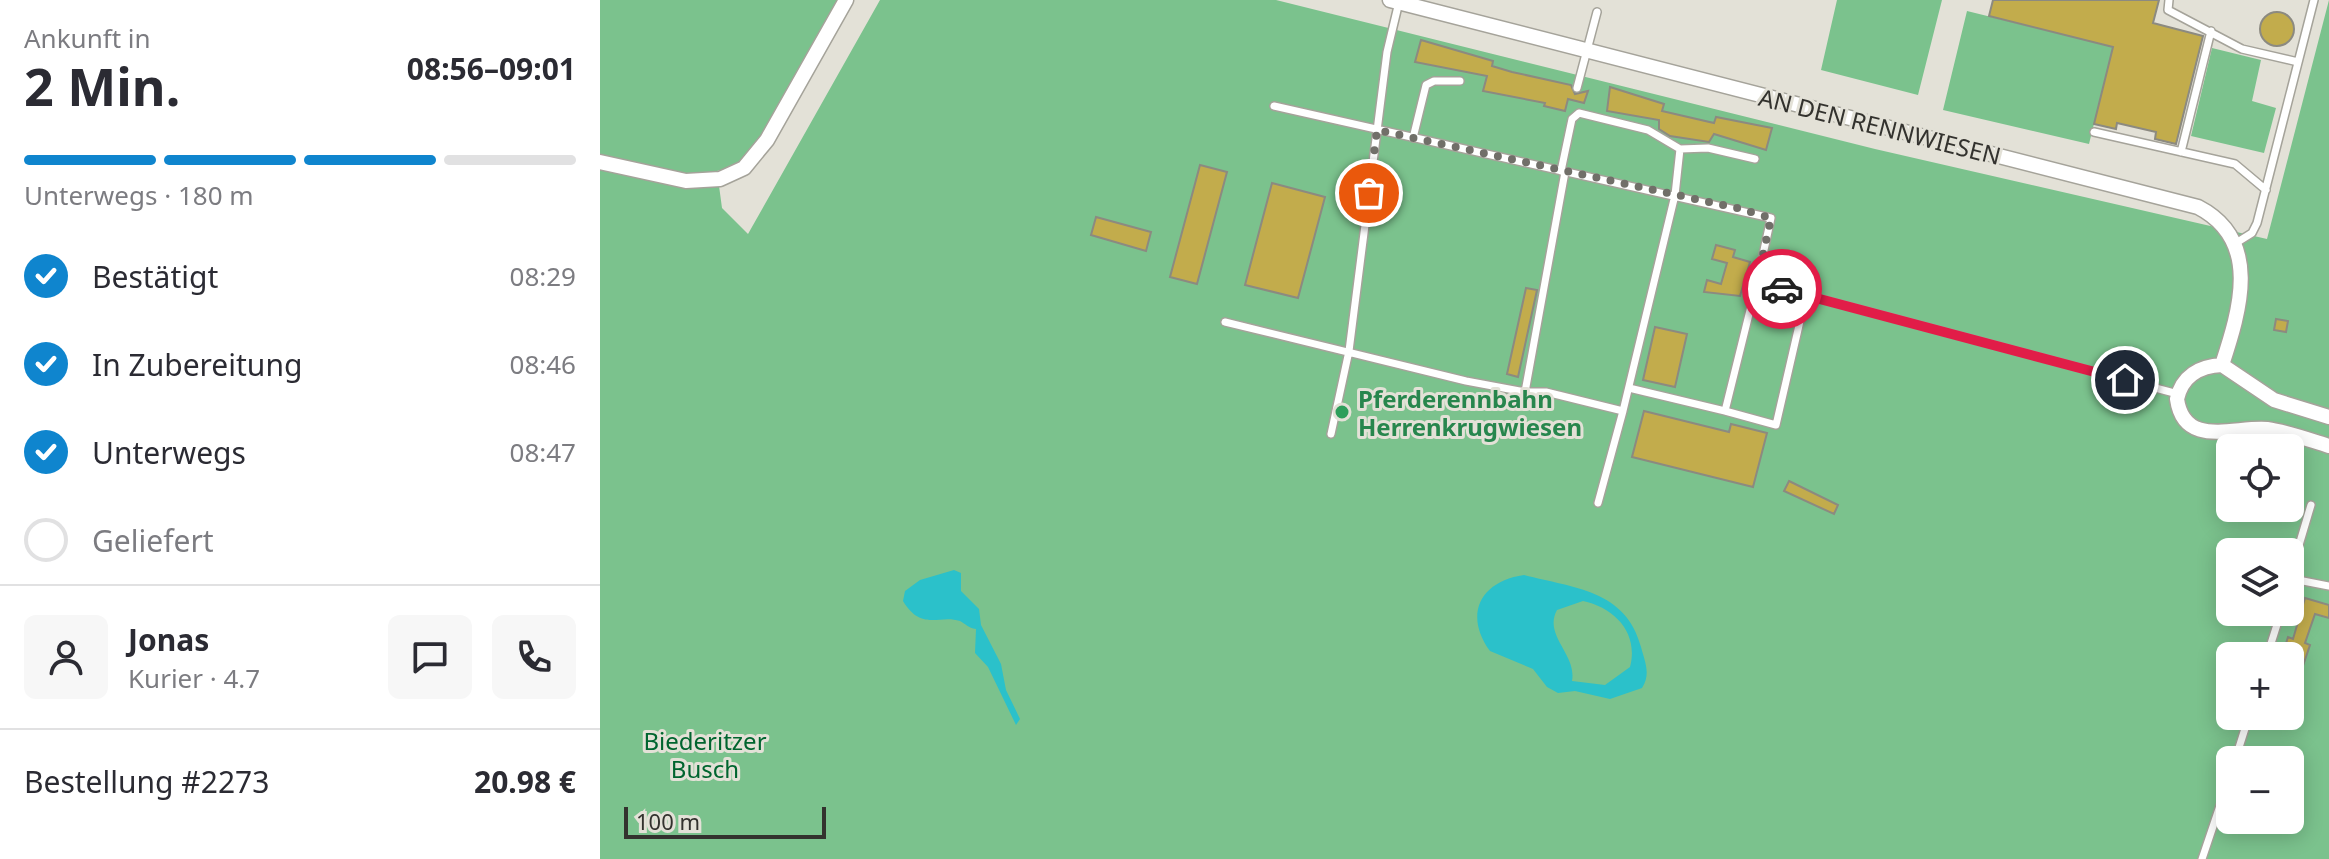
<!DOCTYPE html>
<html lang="de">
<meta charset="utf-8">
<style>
:root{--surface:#fff;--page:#f7f7f7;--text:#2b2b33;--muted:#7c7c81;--line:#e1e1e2;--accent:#0f85ce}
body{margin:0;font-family:"Noto Sans",sans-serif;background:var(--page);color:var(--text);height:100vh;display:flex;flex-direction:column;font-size:30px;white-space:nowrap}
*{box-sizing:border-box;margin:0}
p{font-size:26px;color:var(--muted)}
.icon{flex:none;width:44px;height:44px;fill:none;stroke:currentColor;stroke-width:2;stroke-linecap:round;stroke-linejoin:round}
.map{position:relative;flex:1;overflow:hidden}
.panel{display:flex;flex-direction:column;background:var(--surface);width:600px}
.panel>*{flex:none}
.fabs{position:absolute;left:1616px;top:434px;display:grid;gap:16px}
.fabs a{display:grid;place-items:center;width:88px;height:88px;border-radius:12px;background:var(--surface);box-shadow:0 4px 20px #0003;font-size:40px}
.scale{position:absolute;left:24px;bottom:20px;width:202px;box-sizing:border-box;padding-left:8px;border:4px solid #33322e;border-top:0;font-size:22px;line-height:28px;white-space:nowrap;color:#33322e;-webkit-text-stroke:6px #e3e1d7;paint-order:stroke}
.pin{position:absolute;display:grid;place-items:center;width:68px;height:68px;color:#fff;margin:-34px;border:4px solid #fff;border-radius:50%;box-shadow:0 2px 8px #0007}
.courier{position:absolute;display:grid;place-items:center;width:80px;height:80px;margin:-40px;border:6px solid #e11d48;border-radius:50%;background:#fff;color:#222;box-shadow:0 2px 10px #0007}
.head em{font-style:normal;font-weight:700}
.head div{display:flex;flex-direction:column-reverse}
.head{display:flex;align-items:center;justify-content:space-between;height:136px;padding:0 24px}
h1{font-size:52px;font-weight:700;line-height:60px}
.bar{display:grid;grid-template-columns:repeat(4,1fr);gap:12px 8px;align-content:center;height:96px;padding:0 24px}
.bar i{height:10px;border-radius:6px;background:var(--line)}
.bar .on{background:var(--accent)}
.bar p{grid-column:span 4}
.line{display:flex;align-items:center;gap:20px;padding:0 24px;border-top:2px solid var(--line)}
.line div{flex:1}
.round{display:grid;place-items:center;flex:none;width:84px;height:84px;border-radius:12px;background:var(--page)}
ol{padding:0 24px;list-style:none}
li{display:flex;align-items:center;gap:24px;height:88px}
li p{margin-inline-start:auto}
li .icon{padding:8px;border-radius:50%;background:var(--accent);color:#fff;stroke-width:4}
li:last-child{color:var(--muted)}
li i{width:44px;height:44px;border:4px solid var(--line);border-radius:50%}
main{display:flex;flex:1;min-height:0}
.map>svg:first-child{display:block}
.green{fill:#7bc28d;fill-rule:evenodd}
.water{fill:#2bc1ca;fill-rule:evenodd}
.building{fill:#c2ac4c;stroke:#8c8a80;stroke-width:2}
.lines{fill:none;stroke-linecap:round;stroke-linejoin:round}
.lane-casing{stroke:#a5a39a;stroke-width:10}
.street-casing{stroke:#a5a39a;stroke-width:17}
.lane{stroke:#fff;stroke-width:7}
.street{stroke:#fff;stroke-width:14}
.done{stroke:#716f69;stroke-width:8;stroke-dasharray:0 14.4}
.route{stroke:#e11d48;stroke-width:10}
.leisure-dot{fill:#2e9e5b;stroke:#e3e1d7;stroke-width:3}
.labels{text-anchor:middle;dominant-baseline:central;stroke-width:6;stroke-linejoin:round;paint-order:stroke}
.street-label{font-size:24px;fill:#33322e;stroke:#e3e1d7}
.leisure-label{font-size:24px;font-weight:bold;fill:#27864d;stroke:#e3e1d7;text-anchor:start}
.park-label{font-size:24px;fill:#00652f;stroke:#e3e1d7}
</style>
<main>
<section class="panel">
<div class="head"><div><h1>2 Min.</h1><p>Ankunft in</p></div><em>08:56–09:01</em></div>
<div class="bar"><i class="on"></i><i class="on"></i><i class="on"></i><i></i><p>Unterwegs · 180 m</p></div>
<ol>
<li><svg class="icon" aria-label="check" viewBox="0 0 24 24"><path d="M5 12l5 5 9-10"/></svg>Bestätigt<p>08:29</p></li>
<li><svg class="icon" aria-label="check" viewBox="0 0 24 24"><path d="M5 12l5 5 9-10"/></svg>In Zubereitung<p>08:46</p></li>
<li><svg class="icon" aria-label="check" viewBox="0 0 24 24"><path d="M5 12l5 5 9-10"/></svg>Unterwegs<p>08:47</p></li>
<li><i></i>Geliefert</li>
</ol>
<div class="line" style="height:144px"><a class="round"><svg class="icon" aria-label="person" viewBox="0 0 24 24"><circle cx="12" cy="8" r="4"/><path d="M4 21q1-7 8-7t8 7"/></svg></a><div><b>Jonas</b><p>Kurier · 4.7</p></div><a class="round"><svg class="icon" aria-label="chat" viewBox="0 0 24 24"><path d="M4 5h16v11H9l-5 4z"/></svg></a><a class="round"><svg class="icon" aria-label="phone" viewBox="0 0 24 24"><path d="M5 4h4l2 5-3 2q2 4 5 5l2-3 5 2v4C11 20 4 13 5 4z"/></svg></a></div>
<div class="line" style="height:104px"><div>Bestellung #2273</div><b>20.98 €</b></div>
</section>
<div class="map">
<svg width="1729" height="859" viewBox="0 0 1729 859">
<rect width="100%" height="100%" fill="#e3e1d7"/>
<path class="green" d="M0,0H238L151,153L135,166L117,171L122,208L148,234L280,0H676L1275,149L1667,239L1729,0V859H0ZM1630,448H1690V508H1630ZM1630,552H1690V612H1630ZM1630,656H1690V716H1630ZM1630,760H1690V820H1630Z
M1237,0H1342L1318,95L1221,70Z
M1367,11L1513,47L1489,144L1343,110Z
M1612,48L1661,60L1652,101L1676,108L1664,153L1591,136Z"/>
<path class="water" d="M354,570L361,573V591L379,609L381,625L401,664L406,690L420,719L416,725L388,667L375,653L376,629C368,628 366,624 360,621C339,614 322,632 303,601L305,591L320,580Z
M924,575C974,588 1026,590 1041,647C1045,662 1051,674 1042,688L1010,699L975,691L958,693L947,687L933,669L890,651C863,614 881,581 924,575ZM983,601C1015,608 1039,633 1030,667L1005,685L972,681C977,654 943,636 957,610Z"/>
<path class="building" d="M1393,0H1559L1553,23L1603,36L1576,144L1555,139L1556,132L1517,123L1516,129L1494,124L1513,47L1389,16Z
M1660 29a17 17 0 1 1 34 0a17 17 0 1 1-34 0Z
M821,40L893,61L892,66L912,72L971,85L975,94L988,91L984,103L968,99L965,111L944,106L945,103L883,91L887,76L815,62Z
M1010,87L1064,104L1062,111L1114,123L1116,117L1172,128L1166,150L1114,134L1109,142L1070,136L1059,129V120L1007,111Z
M600,165L627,172L597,284L570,277Z
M672,183L725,197L698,298L645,285Z
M496,217L551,232L546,251L491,235Z
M1116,245L1135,250L1133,257L1150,262L1140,296L1104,292L1107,280L1121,284L1127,263L1112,259Z
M926,288L937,290L918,377L907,374Z
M1676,319L1688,321L1686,332L1674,330Z
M1055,327L1087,334L1075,387L1043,380Z
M1044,411L1129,432L1131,424L1167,433L1153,487L1032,457Z
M1189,481L1238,505L1234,514L1184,491Z
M1705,598L1729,605V618L1715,614L1705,643L1710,645L1692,698L1690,656H1682L1688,637L1693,639Z"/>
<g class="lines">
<defs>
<path id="lane" d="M1569,0L1568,10L1642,49L1698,62
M977,88L997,12
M674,106L1171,218L1157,282L1578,394
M1494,132L1635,164L1666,190
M813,138L826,85L834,81H860
M1581,152L1611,31
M961,171L972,119L979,113L1048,130L1080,149L1108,148L1155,159
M1636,243L1652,233L1657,223L1714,0
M1157,282L1125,411L1176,425L1206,295
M625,322L866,381L925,392H946L1023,411L1075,195L1080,149
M1029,388L1125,411
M925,392L965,172
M731,434L749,351L787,52L799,2
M998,503L1023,411
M1698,580L1694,562L1711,505
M1690,586L1698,580L1729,586
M1667,656L1681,612
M1635,760L1649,716
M1602,859L1630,776"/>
<path id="street" d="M790,0L1598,207C1662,240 1640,310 1622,365
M0,162L86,181L120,179L144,168L167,140L246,0
M1729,417L1674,400L1622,365C1600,366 1582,376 1577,399C1584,449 1635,426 1667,429C1688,432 1709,440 1729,446"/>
</defs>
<use href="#lane" class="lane-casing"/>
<use href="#street" class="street-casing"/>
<use href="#lane" class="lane"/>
<use href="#street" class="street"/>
</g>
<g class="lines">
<path class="done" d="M769,193L777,130L1137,208L1171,218L1157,282L1182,289"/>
<path class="route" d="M1182,289L1525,380"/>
</g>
<circle class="leisure-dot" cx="742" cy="412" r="8"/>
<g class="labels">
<g class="street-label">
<text transform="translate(1280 126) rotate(14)">AN DEN RENNWIESEN</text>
</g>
<g class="leisure-label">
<text x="758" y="398">Pferderennbahn<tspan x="758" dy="28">Herrenkrugwiesen</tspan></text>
</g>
<g class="park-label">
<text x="105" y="740">Biederitzer<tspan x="105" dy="28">Busch</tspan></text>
</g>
</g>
</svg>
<div class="fabs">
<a><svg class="icon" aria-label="locate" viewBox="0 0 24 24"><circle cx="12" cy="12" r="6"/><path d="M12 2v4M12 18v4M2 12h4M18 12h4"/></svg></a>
<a><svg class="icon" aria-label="layers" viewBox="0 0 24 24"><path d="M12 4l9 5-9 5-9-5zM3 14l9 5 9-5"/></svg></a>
<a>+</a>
<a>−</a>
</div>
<div class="scale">100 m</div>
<div class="pin" style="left:769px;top:193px;background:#ea580c"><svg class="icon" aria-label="bag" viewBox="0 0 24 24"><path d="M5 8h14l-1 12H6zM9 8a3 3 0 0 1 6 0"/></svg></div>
<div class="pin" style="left:1525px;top:380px;background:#1f2937"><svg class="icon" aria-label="home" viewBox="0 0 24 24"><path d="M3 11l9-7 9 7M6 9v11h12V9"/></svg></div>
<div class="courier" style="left:1182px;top:289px"><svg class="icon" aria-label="car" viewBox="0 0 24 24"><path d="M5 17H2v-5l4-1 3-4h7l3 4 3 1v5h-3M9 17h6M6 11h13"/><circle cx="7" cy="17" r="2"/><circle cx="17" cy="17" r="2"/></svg></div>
</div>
</main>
